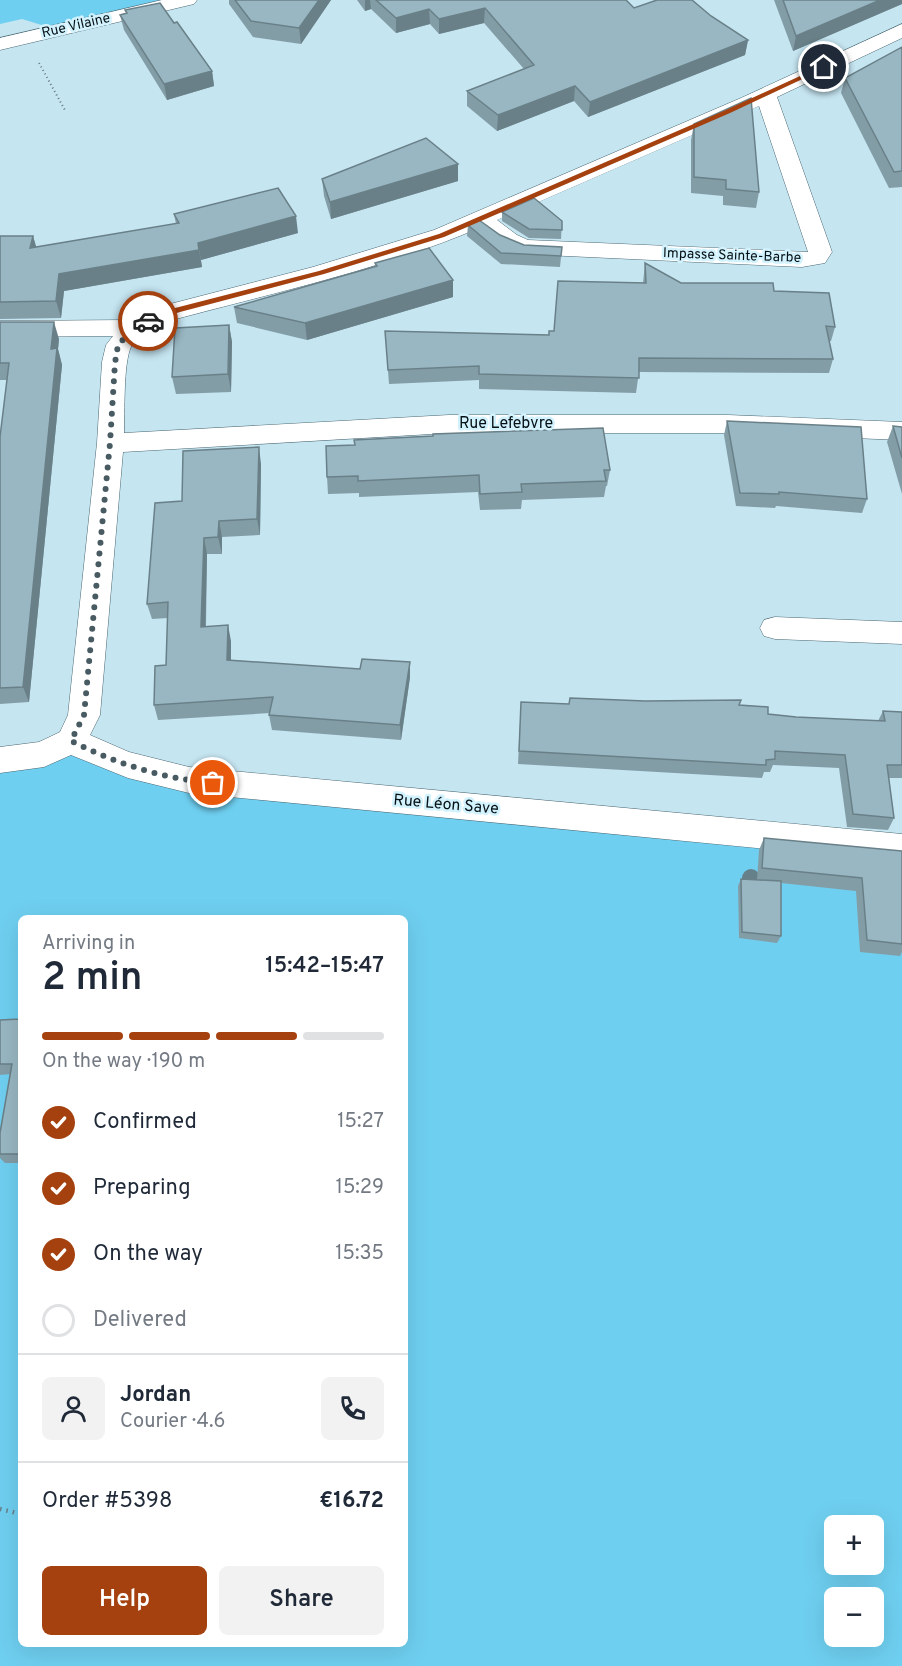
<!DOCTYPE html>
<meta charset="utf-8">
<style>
:root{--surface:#fff;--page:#f2f2f3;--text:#1f2937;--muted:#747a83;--line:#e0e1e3;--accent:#a5410f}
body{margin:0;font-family:Overpass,sans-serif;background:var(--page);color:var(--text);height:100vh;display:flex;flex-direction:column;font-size:22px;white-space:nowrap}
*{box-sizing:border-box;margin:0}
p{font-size:20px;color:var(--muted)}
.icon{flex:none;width:33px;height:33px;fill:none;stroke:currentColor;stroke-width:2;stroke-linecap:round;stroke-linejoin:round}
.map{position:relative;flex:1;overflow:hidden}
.drawer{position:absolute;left:18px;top:915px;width:390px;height:732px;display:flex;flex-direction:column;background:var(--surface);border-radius:9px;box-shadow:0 6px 24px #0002}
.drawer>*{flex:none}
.controls{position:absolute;left:824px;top:1515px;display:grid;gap:12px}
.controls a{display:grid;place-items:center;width:60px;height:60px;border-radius:9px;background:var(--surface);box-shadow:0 6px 24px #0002;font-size:30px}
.pin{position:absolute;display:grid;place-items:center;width:51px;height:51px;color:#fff;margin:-26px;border:3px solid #fff;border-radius:50%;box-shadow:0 2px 6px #0007}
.courier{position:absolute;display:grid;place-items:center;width:60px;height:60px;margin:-30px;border:4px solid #a5410f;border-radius:50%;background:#fff;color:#222;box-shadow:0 2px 8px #0007}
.summary em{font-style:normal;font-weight:600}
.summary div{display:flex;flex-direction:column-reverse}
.summary{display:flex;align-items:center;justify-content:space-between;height:102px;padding:0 24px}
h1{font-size:39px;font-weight:600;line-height:45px}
.bar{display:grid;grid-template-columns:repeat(4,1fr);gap:9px 6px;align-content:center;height:72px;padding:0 24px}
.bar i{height:8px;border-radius:4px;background:var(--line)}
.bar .selected{background:var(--accent)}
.bar p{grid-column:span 4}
.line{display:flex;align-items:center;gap:15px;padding:0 24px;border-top:2px solid var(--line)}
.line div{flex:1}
.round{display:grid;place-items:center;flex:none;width:63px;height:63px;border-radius:9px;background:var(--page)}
ol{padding:0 24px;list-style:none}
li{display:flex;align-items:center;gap:18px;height:66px}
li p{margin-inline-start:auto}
li .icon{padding:6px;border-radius:50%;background:var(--accent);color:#fff;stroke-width:4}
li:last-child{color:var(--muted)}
li i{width:33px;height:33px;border:3px solid var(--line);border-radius:50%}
.cta{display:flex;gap:12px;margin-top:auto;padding:12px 24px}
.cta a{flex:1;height:69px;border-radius:9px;background:var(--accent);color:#fff;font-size:24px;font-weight:600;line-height:69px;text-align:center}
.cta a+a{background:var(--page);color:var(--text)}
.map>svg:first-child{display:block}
.green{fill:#6fcff0;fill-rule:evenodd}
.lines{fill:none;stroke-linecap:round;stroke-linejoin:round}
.minor-casing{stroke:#4b6771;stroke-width:1}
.path-far1{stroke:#687e86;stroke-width:2;stroke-dasharray:1 3;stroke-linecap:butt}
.path{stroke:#687e86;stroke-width:4.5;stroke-dasharray:1.5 5;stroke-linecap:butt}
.minor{fill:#fff;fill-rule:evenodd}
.tree{fill:#66808a}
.wall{fill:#839da7}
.shaded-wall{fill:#6a8088}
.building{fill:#98b7c2;stroke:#6a8088;stroke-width:1.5}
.route{fill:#a5410f}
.done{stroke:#495b62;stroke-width:6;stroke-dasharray:0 10.8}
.labels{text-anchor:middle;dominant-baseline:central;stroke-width:5;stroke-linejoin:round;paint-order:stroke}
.far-street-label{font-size:14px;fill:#061115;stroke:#d2f2fe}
.street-label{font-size:16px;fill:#061115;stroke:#d2f2fe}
</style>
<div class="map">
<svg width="902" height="1666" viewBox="0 0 902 1666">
<rect width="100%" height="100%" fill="#c5e5f1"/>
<path class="green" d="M0,0H187L58,30L22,19L0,24Z
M71,741L107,759L902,848V1666H0V760ZM21,918H405V1644H21ZM834,1526H873V1564H834ZM834,1598H873V1636H834Z"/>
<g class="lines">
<defs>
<path id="minor" d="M162,0H197L194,4L0,50V38Z
M902,24V38L777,97L832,252L825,263L802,267L524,254L501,245L479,228C381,270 268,294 165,322C153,328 137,334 131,347C123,364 125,413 124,433L449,415H728L902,422V440L728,433H449L123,452L100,715L90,735L129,752L189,767L902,834V862L189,793L128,778L71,755L44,767L0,773V747L39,742L60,732L68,715L97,443L102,362L106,345L113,336L0,337V321L129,320L147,310L313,267L434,230L741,98ZM759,106L808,252L528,240L517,235L497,220Z
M775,617L902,622V644L775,639L764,636L760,628L764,620Z"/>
</defs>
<use href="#minor" class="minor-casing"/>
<path class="path-far1" d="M39,63L66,112"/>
<path class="path" d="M0,1509L21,1514"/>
<use href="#minor" class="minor"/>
</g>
<circle class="tree" cx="751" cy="878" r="9"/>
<path class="wall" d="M229,0H331L301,44L253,37L229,4Z
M357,0H626L634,8L711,16L748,40L745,55L588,117L574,101L497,131L467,106V91L524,69L484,23L439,34L430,24L396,33L371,9L365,11Z
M774,0H902V4L793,51Z
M125,10L174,23L212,71L214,86L167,100L124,30L120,15L126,14Z
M902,47V187L889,188L841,93L845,78Z
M694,124L759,192L756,208L723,205V196L691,193V140Z
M322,179L458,181L331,219L324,196Z
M502,212L562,221L561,239L529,238L502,221Z
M174,214L298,233L201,260L202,267L64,291L61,318L0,319V236H33L36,247L176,224Z
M468,225L500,235L524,245L562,247L560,267L501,264L467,236Z
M375,263L453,297L307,340L237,323L234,307L375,267Z
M645,263L681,283L774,291L835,327L831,341H829L833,359L829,373L639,372L636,393L479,389V380L389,384L385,331L548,335L643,283Z
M0,322L59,339L58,349L62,365L29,702L0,704V437L7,380H0Z
M229,325L232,342L231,392L176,394L172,377Z
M727,421L867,499L862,513L776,506L775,508L736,506L724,435Z
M893,426L902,427V494L887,442Z
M326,446L610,470L607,486H606L604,497L522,500L521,509L480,510L478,492L359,497V493L328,494L327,477Z
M261,464L260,535L222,537V554H207L206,627L231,641V660L410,677L401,740L272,730L269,715L270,713L158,720L154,705L166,665L168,618L152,619L147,604L182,501Z
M521,702L569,704L739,705L768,714L796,717L878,721L883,711L902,712V778H889L894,818L888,830L847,827L839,768L773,765L770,772H764L762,778L518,764Z
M764,838L902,851V952L900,956L860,952L856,891L781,883V936L777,943L739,938L738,886L741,879L757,880L759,850Z
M21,1014V1163H5L0,1158V1133L10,1074L0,1075V1020L20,1019Z"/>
<path class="shaded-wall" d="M319,0H331L301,44L299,28Z
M365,0H370L371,9L365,11Z
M880,0H902V4L793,51L796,36Z
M485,8L484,23L439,34V19Z
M429,9L430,24L396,33V18Z
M748,40L745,55L588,117L590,102Z
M212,71L214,86L167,100L164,84Z
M575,86L574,101L497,131L498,115Z
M458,164V181L331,219L330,202Z
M296,216L298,233L201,260L198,243Z
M33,236L38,253L30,248Z
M199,250L202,267L64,291L61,318L56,301L59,274Z
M453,280V297L307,340L305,323Z
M54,322L59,339L58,349L62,365L29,702L23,687L51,349Z
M229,325L232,342L231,392L228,374Z
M259,447L261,464L260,535L257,519Z
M219,521L222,537V554L218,537Z
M204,538L207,554L205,642L201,627Z
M228,625L231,641V675L227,660Z
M410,662V677L401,740L400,725Z"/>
<path class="building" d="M235,0H319L299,28L251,21Z
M376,0H626L634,8L657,0H692L711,16L748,40L590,102L575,86L498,115L467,91L534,65L485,8L439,19L429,9L396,18Z
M783,0H880L796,36Z
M160,3L174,23L177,22L212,71L164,84L120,15L127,13L125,10Z
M902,47V171L894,172L845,78Z
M751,98L759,192L726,189V180L694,177V124Z
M426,138L458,164L330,202L322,179Z
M278,188L296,216L198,243L199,250L59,274L56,301L0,302V236H33L30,248L179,223L174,214Z
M534,198L562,221V230L529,229L502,212Z
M479,220L500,235L524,245L562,247L561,256L501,253L468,225Z
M429,248L453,280L305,323L234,307L377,266L375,263Z
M645,263L681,283H773L774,291L829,293L835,327L826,326L833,359L639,358V378L479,374V366L388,370L385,331L549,335V331H554L558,281L646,283Z
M0,322H54L51,349L57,348L23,687L0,688V437L9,363H0Z
M229,325L228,374L172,377L175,328Z
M727,421L861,427L867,499L779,492V494L740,493Z
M893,426L902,427V458Z
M603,428L610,470H604L606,481L521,484L522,492L480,494L479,475L358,481V476L327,477L326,446L355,445L354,440L433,436V434Z
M259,447L257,519L219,521L218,537L204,538L201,627L228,625L227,660L360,669L362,659L410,662L400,725L269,715L273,697L154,705L155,666L166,665L168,602L147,604L155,503L182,501L183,451Z
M570,698L645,701L741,700L739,705L768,707V714L796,717L885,721L883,711L902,712V765H887L894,818L853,814L845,755L775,751V759L766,760V765L519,751L521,702L569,704Z
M764,838L902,851V944L867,940L862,878L762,868Z
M741,879L781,881V936L742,932Z
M21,1014V1154H0V1133L12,1064H0V1020L20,1019Z"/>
<path class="route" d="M824,65L826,68L730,113L444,237L324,274L180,312L150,322L144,321L175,308L319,271L439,234L726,110Z"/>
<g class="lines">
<path class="done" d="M148,321L134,328L118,345L115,363L110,443L84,715L71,741C118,764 160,778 213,783"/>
</g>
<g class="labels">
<g class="far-street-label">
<text transform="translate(76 26) rotate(-13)">Rue Vilaine</text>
<text transform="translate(732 256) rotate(2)">Impasse Sainte-Barbe</text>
</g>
<g class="street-label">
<text x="506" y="424">Rue Lefebvre</text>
<text transform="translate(446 805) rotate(5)">Rue Léon Save</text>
</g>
</g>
</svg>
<div class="controls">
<a>+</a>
<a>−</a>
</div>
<div class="pin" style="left:213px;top:783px;background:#ea580c"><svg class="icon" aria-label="bag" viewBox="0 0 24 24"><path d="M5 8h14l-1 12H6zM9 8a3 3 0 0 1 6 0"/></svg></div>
<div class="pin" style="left:824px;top:67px;background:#1f2937"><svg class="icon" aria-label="home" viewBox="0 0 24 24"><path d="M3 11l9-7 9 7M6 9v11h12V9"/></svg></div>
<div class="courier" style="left:148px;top:321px"><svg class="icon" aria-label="car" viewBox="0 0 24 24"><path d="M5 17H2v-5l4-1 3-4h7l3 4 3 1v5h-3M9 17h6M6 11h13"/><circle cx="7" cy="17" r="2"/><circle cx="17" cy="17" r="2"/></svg></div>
<section class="drawer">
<div class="summary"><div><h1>2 min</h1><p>Arriving in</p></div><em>15:42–15:47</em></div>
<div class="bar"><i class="selected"></i><i class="selected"></i><i class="selected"></i><i></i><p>On the way · 190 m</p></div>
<ol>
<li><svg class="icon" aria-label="check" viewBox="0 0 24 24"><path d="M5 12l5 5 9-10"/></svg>Confirmed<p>15:27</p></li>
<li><svg class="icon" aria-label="check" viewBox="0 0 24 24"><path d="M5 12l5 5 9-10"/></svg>Preparing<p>15:29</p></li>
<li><svg class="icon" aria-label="check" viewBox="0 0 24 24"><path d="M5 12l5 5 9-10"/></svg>On the way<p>15:35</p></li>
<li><i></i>Delivered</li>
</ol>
<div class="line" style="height:108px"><a class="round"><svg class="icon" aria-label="person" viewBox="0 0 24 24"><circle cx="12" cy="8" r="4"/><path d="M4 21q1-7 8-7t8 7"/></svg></a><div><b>Jordan</b><p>Courier · 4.6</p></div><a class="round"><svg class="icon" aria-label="phone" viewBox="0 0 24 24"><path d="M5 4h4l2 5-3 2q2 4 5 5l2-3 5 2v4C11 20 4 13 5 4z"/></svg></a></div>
<div class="line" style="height:78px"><div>Order #5398</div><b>€16.72</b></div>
<div class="cta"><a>Help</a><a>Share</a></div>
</section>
</div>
